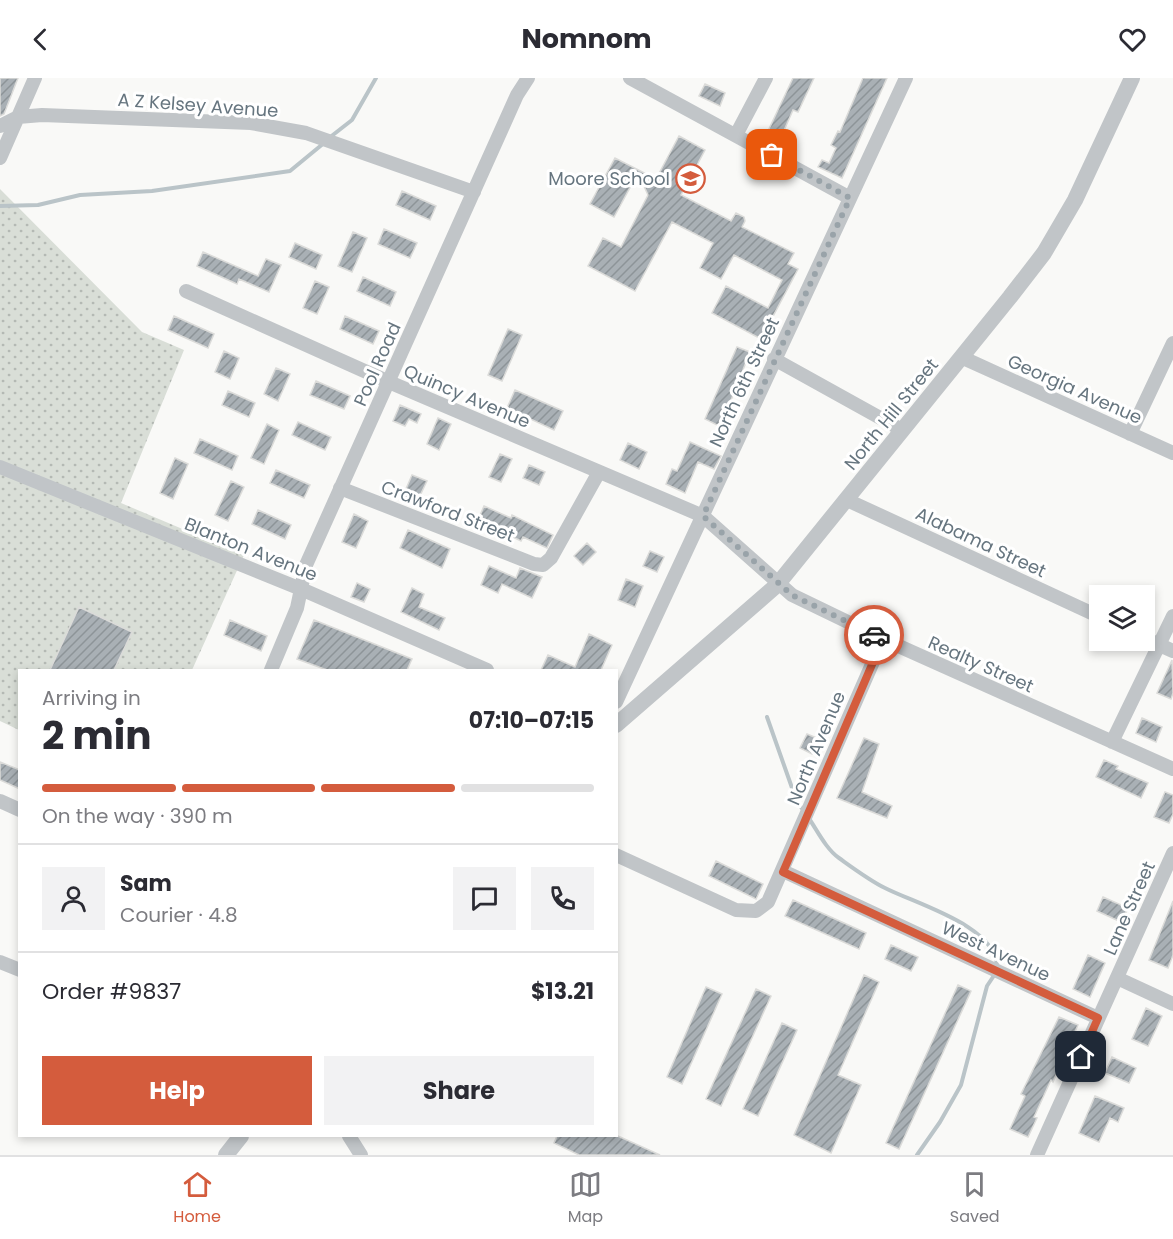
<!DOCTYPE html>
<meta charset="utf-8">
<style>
:root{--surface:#fff;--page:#f2f2f3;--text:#2b2b33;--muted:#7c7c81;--line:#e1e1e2;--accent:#d45c3d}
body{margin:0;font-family:Poppins,sans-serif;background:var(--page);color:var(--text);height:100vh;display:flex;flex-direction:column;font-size:22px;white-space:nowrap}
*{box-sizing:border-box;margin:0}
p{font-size:20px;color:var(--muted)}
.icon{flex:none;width:33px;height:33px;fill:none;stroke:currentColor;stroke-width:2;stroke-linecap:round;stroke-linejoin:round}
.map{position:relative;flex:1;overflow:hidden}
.drawer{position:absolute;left:18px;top:591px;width:600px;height:468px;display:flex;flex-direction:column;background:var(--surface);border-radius:0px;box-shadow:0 3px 9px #0003}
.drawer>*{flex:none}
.buttons{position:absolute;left:1089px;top:507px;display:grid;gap:12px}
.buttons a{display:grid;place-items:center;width:66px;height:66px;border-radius:0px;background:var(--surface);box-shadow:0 3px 9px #0003;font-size:30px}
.pin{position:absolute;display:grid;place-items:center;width:51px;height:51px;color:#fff;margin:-26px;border-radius:12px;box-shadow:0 3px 9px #0006}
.courier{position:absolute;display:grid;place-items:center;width:60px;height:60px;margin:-30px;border:4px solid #d45c3d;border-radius:50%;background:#fff;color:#222;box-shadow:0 2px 8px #0007}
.headline em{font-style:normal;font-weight:700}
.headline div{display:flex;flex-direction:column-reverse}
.headline{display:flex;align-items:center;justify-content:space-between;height:102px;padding:0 24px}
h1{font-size:39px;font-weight:700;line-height:45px}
.bar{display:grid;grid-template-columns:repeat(4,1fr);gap:9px 6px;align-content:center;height:72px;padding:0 24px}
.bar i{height:8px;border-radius:4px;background:var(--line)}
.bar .on{background:var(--accent)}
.bar p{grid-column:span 4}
.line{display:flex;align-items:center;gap:15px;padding:0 24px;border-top:2px solid var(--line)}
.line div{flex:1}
.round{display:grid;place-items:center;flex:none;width:63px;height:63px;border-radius:0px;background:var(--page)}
.button{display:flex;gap:12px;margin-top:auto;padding:12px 24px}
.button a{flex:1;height:69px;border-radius:0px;background:var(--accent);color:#fff;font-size:24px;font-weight:700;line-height:69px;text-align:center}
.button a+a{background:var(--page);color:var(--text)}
header{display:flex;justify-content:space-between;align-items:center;height:78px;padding:0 24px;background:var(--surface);font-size:27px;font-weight:700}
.dock{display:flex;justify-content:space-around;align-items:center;height:84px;border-top:2px solid var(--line);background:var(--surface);font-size:16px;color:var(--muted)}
.dock a{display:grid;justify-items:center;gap:3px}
.dock .on{color:var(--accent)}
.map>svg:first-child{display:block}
.park{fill:url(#park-dots)}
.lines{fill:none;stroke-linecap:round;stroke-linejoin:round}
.stream{stroke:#bac4c8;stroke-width:4}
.building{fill:url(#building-hatch);stroke:#dbdbd9;stroke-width:1.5}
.minor{stroke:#c1c5c8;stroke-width:14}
.tertiary{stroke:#c1c5c8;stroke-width:16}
.done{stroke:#99a3a9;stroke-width:6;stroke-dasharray:0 10.8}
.route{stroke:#d45c3d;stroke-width:8}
.labels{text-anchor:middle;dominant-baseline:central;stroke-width:6;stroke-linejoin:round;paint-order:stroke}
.street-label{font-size:18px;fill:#66757f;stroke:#fff}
.poi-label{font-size:18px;fill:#66757f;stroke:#fff;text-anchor:end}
</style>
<header><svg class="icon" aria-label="back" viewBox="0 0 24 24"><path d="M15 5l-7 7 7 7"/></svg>Nomnom<svg class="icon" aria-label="heart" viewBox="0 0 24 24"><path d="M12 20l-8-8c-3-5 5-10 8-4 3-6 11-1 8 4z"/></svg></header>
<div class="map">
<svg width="1173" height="1077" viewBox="0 0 1173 1077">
<defs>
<pattern id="park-dots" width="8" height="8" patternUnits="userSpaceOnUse" patternTransform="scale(1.5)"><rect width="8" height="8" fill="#d9ded7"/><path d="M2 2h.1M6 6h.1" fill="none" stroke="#b4b9b4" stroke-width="1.8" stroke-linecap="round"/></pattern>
<pattern id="building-hatch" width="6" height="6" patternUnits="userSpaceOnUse" patternTransform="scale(1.5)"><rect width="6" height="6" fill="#a9b0b5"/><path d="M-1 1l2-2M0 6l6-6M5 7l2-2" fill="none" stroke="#8d9498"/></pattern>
</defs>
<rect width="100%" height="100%" fill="#f9f9f7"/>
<path class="park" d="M0,111L142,254L184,272L121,425L244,477L192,592H20L19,652L0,643Z"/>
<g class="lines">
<path class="stream" d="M329,60L352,42L376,0
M0,128L38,127L80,117L152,113L290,93L324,65
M767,639L797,724L804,733
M808,739C817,752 826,771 839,780C853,790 869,802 885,810C916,826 997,848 997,889
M917,1077L940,1044L961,1007L987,908L995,896"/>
</g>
<path class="building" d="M0,0H18L4,36L0,38Z
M793,0H814L798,34L793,32L782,57L769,51Z
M863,0H887L842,100L818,89L822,82L829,85L836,70L831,67L838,53L840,54Z
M705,6L725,15L720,28L699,18Z
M679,58L705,72L681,117L731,143L736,135L744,139L745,143L742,149L794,175L788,186L798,191L761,261L712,235L726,208L768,230L782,202L734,177L721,201L700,190L713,165L672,144L635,213L588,188L603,160L621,169L648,117L638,95L614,139L590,126L615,80L656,101Z
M402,113L436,128L430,142L396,127Z
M384,151L417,165L410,180L378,166Z
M353,154L367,160L352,194L338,188Z
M295,165L322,177L316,191L289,179Z
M203,174L258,198L266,181L281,187L269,214L239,201L237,206L197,188Z
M363,199L396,214L390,228L357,213Z
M315,203L329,209L317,236L303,230Z
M174,238L214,256L208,270L168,252Z
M345,238L379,253L373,266L340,251Z
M508,251L522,257L502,303L488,297Z
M737,269L750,274L726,335L731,337L725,351L705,341Z
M224,273L239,280L230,301L215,294Z
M276,290L290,296L278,323L264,316Z
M316,303L350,318L344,331L310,317Z
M515,312L563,333L554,352L507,330Z
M228,313L255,325L249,339L222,327Z
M400,327L421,336L417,345L409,341L405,348L393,343Z
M438,340L451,346L439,372L427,366Z
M298,344L331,359L325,372L292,357Z
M267,346L279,352L264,386L251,380Z
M200,361L238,378L232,392L194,375Z
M690,364L721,378L714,391L698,384L685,415L666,406L672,391L677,393Z
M628,365L647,374L639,391L620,382Z
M500,376L512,381L501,404L489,399Z
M175,380L188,386L173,421L160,415Z
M529,387L545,394L539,407L523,400Z
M276,392L310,407L304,420L270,405Z
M412,397L427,403L416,426L402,420Z
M231,403L244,409L228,443L215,437Z
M484,428L511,440L512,437L553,457L547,470L523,459L521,463L478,442Z
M258,432L291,447L285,461L252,446Z
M354,436L368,443L356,470L342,464Z
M408,452L450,471L442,490L400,470Z
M587,465L596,474L583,487L574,478Z
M650,473L664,479L657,494L643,488Z
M489,488L516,500L520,490L542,499L532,520L502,506L498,515L481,507Z
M626,501L643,508L635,529L618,522Z
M357,505L370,511L364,524L351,519Z
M412,510L424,516L419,529L445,540L439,552L401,534Z
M79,529L132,554L114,592H50Z
M230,542L267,558L261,573L224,557Z
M314,542L412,581L407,592H327L297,581Z
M589,556L612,567L601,592H541L548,577L575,589Z
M1172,582L1173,615L1171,621L1157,615Z
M1142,640L1162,649L1156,664L1136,655Z
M807,656L819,661L812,676L800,670Z
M864,660L879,666L862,714L892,728L887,740L837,720Z
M1104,682L1118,688L1116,691L1148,705L1141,720L1096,699Z
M0,684L20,692V711L0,702Z
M1165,714L1173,717V736L1169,745L1154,739Z
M716,783L763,806L756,821L709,798Z
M1103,819L1128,830L1121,844L1097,833Z
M793,822L866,855L859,871L785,838Z
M1173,823V877L1168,890L1149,882Z
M891,867L918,879L911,893L885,881Z
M1088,877L1105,885L1090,919L1073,911Z
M864,897L879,904L838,997L861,1007L831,1075L794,1057Z
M958,907L971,913L899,1071L886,1065Z
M706,909L722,916L682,1006L667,999Z
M756,911L771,918L721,1028L706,1021Z
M1146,930L1162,938L1148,968L1132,961Z
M1059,939L1078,947L1053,1004L1051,1002L1034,1039L1037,1040L1028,1059L1010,1051L1025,1018L1021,1016Z
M782,945L797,952L758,1038L743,1031Z
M1112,979L1136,990L1129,1005L1105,995Z
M1095,1018L1124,1030L1118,1044L1110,1040L1099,1064L1079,1055Z
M557,1058H618L660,1077H579L554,1065Z"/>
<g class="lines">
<path class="minor" d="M630,0L850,120
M0,48L18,39L42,37L251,45L306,55L474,114
M736,57L766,0
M0,80L35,0
M186,213L389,304L703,438L792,517L883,561L1173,691
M961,279L1173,375
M774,281L902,352
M1130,356L1173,265
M0,389L301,511L487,592
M340,410L534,486L543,487L551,480L599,394
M847,422L1100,539
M1144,560L1173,573
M271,592L297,530L306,487L517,17L528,0
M616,624L906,0
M1112,664L1173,538
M0,723L20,732
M616,777L736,832L756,833L768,824L883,561
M783,793L1098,940
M0,884L20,892
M1117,900L1173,926
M349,1058L361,1077
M1037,1077L1173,775"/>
<path class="tertiary" d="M616,647L777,507L1010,219L1044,175L1075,122L1132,0
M226,1077L241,1058"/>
</g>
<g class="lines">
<path class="done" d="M772,77L850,120L703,438L792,517L874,557"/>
<path class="route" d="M874,557L883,561L783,794L1098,940L1081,979"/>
</g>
<defs>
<symbol id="school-ring" viewBox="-11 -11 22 22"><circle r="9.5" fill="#fff" stroke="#d45c3d" stroke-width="1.5"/><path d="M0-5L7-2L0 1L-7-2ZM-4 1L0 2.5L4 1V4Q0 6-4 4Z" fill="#d45c3d"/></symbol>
</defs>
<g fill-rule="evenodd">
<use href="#school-ring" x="674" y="84" width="33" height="33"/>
</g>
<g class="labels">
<g class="street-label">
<text transform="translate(198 27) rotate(4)">A Z Kelsey Avenue</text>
<text transform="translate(377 286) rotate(-66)">Pool Road</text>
<text transform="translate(744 304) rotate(-65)">North 6th Street</text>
<text transform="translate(1075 311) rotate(24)">Georgia Avenue</text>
<text transform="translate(467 318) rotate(23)">Quincy Avenue</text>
<text transform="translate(891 336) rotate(-51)">North Hill Street</text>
<text transform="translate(448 433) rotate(21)">Crawford Street</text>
<text transform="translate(981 464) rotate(25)">Alabama Street</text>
<text transform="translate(251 471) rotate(22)">Blanton Avenue</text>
<text transform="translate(981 586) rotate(24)">Realty Street</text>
<text transform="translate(816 670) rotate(-67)">North Avenue</text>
<text transform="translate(1129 830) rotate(-66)">Lane Street</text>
<text transform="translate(996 873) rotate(25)">West Avenue</text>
</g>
<g class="poi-label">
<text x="670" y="100">Moore School</text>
</g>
</g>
</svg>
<div class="buttons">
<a><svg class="icon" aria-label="layers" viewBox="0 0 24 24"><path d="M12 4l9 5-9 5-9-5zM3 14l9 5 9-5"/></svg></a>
</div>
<div class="pin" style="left:772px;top:77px;background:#ea580c"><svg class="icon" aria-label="bag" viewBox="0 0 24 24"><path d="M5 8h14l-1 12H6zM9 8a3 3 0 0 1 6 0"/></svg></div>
<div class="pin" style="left:1081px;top:979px;background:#1f2937"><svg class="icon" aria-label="home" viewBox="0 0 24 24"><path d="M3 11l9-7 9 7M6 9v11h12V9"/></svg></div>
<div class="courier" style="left:874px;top:557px"><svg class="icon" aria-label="car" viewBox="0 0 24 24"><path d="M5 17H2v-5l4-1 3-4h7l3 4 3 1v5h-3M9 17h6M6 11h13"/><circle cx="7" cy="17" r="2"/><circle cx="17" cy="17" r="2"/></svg></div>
<section class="drawer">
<div class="headline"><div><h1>2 min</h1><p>Arriving in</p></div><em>07:10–07:15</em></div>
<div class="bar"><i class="on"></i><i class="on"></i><i class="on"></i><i></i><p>On the way · 390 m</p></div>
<div class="line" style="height:108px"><a class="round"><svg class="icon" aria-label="person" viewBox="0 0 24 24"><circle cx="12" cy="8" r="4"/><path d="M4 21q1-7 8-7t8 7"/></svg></a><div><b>Sam</b><p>Courier · 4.8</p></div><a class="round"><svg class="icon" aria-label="chat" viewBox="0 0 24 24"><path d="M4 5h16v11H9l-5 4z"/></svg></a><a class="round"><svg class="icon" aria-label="phone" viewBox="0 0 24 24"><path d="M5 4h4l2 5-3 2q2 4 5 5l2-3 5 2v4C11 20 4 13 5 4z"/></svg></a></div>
<div class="line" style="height:78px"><div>Order #9837</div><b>$13.21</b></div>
<div class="button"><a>Help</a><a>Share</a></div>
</section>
</div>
<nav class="dock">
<a class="on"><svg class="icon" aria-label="home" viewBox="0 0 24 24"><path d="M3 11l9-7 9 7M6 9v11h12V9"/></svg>Home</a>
<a><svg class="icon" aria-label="map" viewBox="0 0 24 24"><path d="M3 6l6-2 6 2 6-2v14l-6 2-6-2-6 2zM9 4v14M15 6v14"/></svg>Map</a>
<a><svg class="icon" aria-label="saved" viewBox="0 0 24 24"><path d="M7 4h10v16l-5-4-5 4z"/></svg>Saved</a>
</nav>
